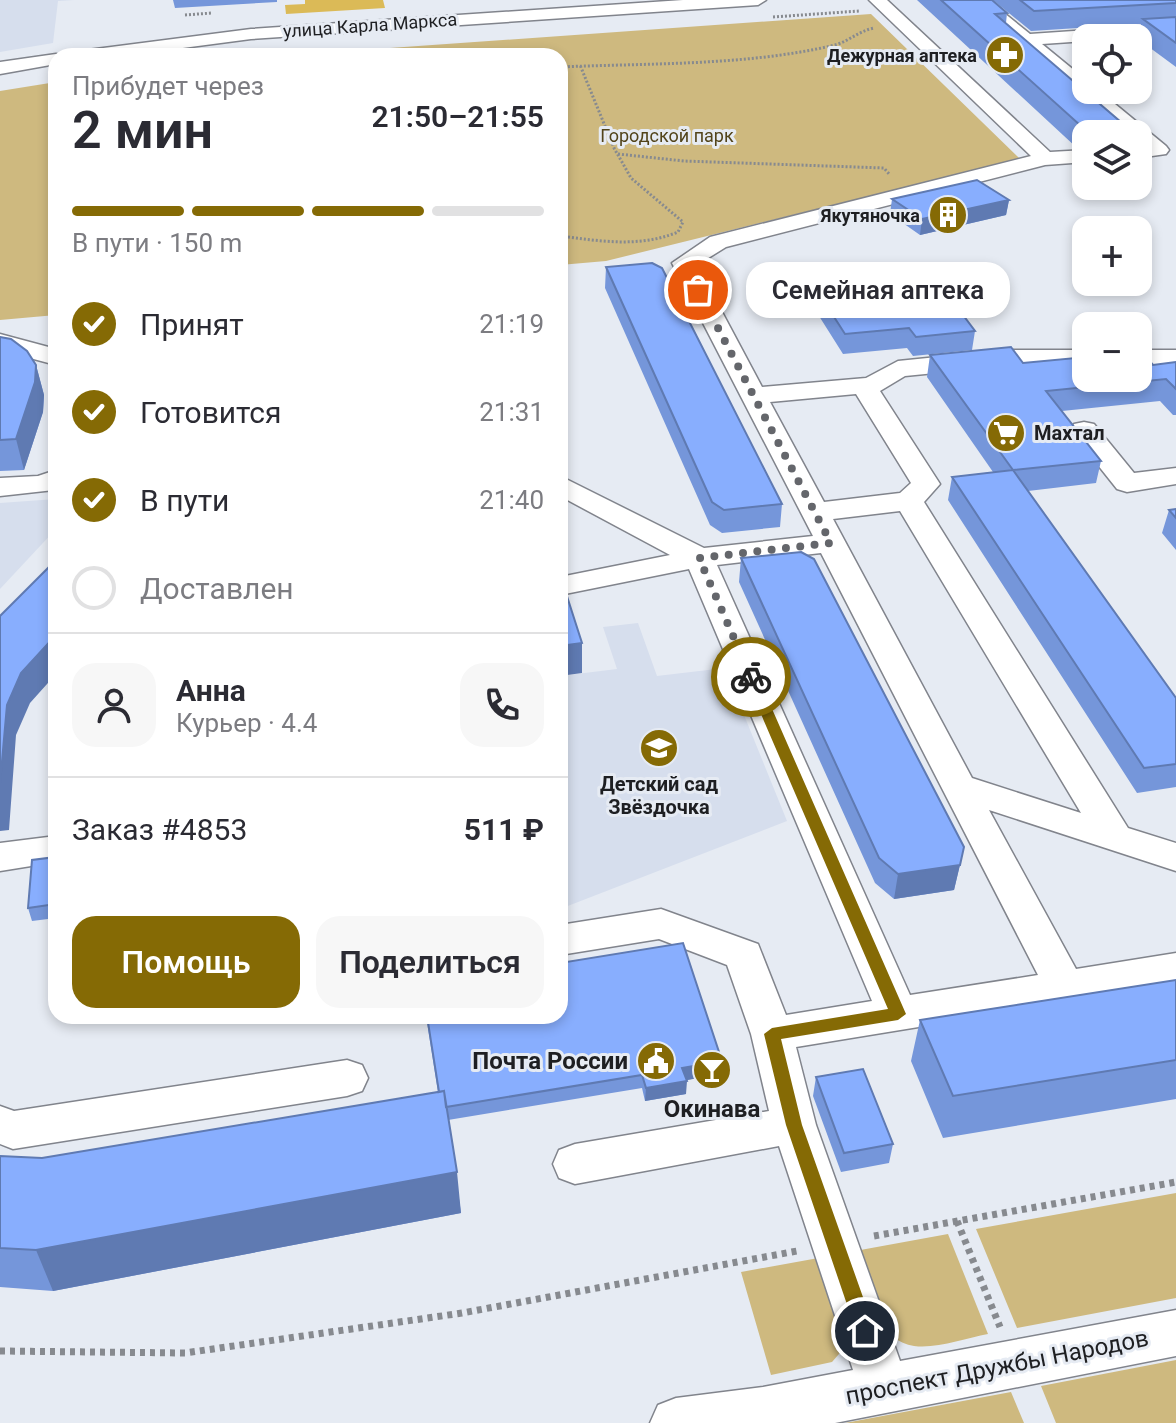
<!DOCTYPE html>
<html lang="ru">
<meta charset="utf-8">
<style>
:root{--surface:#fff;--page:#f7f7f7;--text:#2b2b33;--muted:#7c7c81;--line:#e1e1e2;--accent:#856a05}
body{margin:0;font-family:Roboto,sans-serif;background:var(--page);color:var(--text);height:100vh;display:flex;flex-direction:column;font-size:30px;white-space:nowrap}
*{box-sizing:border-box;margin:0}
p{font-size:26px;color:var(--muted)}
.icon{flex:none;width:44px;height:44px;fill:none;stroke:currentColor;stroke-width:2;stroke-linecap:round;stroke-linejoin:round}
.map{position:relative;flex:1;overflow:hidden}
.drawer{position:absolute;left:48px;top:48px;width:520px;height:976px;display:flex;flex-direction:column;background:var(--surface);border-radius:24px;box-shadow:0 4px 12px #0003}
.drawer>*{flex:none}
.controls{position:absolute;left:1072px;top:24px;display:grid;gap:16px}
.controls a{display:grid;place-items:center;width:80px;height:80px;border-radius:16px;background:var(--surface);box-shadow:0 4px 12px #0003;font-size:40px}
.pin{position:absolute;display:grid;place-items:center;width:68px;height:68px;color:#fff;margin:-34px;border:4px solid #fff;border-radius:50%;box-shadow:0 2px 8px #0007}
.courier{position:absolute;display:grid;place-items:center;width:80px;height:80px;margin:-40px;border:6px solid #856a05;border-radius:50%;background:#fff;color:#222;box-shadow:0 2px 10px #0007}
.bubble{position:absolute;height:56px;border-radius:24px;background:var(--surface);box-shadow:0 4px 12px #0003;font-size:26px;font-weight:600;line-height:56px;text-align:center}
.head em{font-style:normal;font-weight:600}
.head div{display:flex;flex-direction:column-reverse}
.head{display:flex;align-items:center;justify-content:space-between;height:136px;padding:0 24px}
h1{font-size:52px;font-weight:600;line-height:60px}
.bar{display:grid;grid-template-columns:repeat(4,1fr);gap:12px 8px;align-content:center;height:96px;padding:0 24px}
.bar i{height:10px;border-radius:6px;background:var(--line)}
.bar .selected{background:var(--accent)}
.bar p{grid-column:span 4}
.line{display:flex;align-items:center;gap:20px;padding:0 24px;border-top:2px solid var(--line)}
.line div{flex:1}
.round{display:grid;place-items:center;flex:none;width:84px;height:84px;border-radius:24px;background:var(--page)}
ol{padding:0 24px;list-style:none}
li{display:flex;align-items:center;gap:24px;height:88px}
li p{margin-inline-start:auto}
li .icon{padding:8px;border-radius:50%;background:var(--accent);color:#fff;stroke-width:4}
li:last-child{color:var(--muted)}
li i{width:44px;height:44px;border:4px solid var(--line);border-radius:50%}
.action{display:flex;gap:16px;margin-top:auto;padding:16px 24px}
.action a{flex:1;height:92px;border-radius:24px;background:var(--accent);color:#fff;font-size:32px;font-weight:600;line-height:92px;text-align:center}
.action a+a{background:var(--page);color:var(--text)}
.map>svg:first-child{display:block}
.built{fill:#d6deed}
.green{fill:#ceb97f}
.forest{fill:#dbba57}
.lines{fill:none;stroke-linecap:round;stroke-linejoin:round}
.minor-casing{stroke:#81848c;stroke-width:3}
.path-far1{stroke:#878a8f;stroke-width:3;stroke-dasharray:2 2;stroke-linecap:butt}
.path{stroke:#878a8f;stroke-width:7;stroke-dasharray:5 5;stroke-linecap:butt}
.minor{fill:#fff;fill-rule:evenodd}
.wall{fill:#7596da}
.shaded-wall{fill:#5f7ab2}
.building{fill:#88aefe;stroke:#5f7ab2;stroke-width:2}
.route{fill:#856a05}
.done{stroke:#64666b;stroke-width:8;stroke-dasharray:0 14.4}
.labels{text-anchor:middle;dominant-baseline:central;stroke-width:6;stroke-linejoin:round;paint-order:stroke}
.far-street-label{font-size:18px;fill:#1e1f22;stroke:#e6ebf3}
.far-poi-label{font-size:18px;font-weight:bold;fill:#1e1f22;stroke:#e6ebf3;text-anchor:end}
.far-park-label{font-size:18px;fill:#52441a;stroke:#e6ebf3}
.poi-label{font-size:20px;font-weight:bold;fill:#1e1f22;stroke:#e6ebf3;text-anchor:start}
.near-poi-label{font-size:24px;font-weight:bold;fill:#1e1f22;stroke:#e6ebf3;text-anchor:end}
.near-street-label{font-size:24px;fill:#1e1f22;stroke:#e6ebf3}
</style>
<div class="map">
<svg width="1176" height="1423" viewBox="0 0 1176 1423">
<rect width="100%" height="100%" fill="#e6ebf3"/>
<path class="built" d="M0,0H74L58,1L53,43L0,52Z
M56,499V529L0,589V503Z
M638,623L657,676L725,668L787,821L560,909V676L617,669L603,627Z"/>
<path class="green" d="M871,14L1020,159L606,261L560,265V56H277Z
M56,82V315L0,320V91Z
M1176,1193V1298L1017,1328L976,1229Z
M948,1234L988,1334C966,1338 937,1349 914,1346C875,1341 866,1282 855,1251Z
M824,1257L846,1346L832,1362L771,1375L741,1272Z
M1176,1360V1423H1056L1041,1386Z
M1011,1392L1024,1423H845Z"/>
<path class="forest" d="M305,0H383L385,8L286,14L285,5L305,4Z"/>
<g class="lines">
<defs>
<path id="minor" d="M683,0H766L758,5L251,39L122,56H71L80,51L251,29Z
M869,0H887L1050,152L1086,150V162L1045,165L726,247L697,265L762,387L866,378L898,361L1006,350H1086V366H1006L905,376L880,391L940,484L924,502L1128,828L1176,843V871L989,810L1076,969L1176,953V985L796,1047L816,1125L900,1361L1176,1310V1356L835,1423H650L658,1405L676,1398L763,1387L853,1370L779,1146L575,1184L559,1178L553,1164L559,1150L575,1144L769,1111L751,1034L727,965L659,939L560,955V925L661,909L758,944L786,1015L872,1001L689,569L560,595V577L670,555L560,496V476L704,548L813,536L672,263L710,237L1031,156ZM856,394L911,483L900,493L824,502L770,402ZM900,511L1081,813L972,778L833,519ZM821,553L1038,975L910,995L717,565Z
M970,0H988L1030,34L1176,24V34L1086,38V41L1042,44L1086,80V90H1098L1166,146L1169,150L1166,154L1138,158V146H1141L1138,143V134H1128Z
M56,54L63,56H56V64L0,74V62Z
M0,334L56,349V365L0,350Z
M1138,350H1176V366H1138Z
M1084,422L1094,424L1134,473L1176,468V484L1127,492L1117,489L1070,430L1074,424Z
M56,470L54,490L0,496V478L38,476Z
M56,836V862L0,871V843Z
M347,1060L362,1065L368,1078L362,1091L347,1096L13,1149L0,1144V1106L14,1111Z"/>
</defs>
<use href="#minor" class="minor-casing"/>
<path class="path-far1" d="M185,15L212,13
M773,17L859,11
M361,50L375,56
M560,67C651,63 746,66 835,45C849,41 859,31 874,28
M618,154L684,161L884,168L890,175
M560,236C600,241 639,248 678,232L683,222L631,178L614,148L580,65"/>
<path class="path" d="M957,1221L1000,1327
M874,1236L1176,1182
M0,1351L185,1353L462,1313L797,1251"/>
<use href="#minor" class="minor"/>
</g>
<path class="wall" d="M173,0H277V2L175,8Z
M917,0H992L1007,13L1006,23L1122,123L1120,134H1086V147L1077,148Z
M993,0H1176V67L1138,39L1141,24L1031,31Z
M892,199L1009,200L1006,215L920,235L890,214Z
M606,267L782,504L780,527L722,533L710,525L605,288Z
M809,278L975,331L972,350L913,356L907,348L843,354L807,297Z
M0,337L36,365L44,395L43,412L24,470L0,471Z
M930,355L1023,363L1153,365L1176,362V415H1173L1160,401L1062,411L1101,461L1096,483L1028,491L1176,698V787L1137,793L948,500L952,477L993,472L927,377Z
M1176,509V550L1162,533L1169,510Z
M741,558L964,847L954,890L894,899L875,883L739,582Z
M56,857V918L32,921L28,908Z
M1176,980V1099L943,1138L911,1061L920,1020Z
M426,1016H560L721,1074L686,1080V1094L645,1101L642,1088L448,1120L461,1213L53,1291L0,1287V1156L42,1158L438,1092Z
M816,1077L893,1144L889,1163L841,1172L813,1096Z"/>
<path class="shaded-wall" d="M1009,200L1006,215L920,235L922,219Z
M36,365L44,395L43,412L24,470L16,439Z
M56,635V674L30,703L16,735L9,830L0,831V784L7,705L21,673Z
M582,643V673L560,676V646Z
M960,865L954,890L894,899L898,874Z
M722,1061L721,1074L682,1081V1068Z
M687,1081L686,1094L645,1101L646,1088Z
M457,1172L461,1213L53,1291L36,1250Z"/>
<path class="building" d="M941,0H992L1007,13L995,14L1122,123L1081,126Z
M1020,0H1176V3L1034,11Z
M1176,17V43L1143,19Z
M977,180L1009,200L922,219L892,199Z
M652,263L662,268L782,504L724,510L712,502L606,267Z
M927,267L975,331L916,337L909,328L845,334L809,278Z
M0,337L11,339L27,351L36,365L35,382L16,439L0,440Z
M1011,347L1023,363L1086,357V378H1138V352L1141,351L1153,365L1176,362V389L1166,379L1046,391L1101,461L1013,470L930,355Z
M1013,470L1176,698V764L1144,768L952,477Z
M1176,509V518L1169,510Z
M801,552L814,559L964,847L960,865L898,874L879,858L741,558Z
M56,560V635L21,673L7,705L0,784V616Z
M560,587H564L582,643L560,646Z
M56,857V904L28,908L32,860Z
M683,943L722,1061L682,1068L687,1081L646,1088L642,1075L446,1107L444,1091L439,1092L427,1016H560V963Z
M1176,980V1060L953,1096L920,1020Z
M863,1069L893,1144L844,1153L816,1077Z
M444,1091L457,1172L36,1250L0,1248V1156L42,1158Z"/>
<path class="route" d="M751,673L758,677L906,1014L898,1020L781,1039L802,1125L875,1331L872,1337L865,1340L859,1337L856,1331L786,1125L764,1034L772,1028L888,1009L745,677Z"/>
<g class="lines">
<path class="done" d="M698,290L831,543L699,558L751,677"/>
</g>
<defs>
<symbol id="pharmacy-disc" viewBox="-11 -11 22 22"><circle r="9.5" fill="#856a05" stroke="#e6ebf3"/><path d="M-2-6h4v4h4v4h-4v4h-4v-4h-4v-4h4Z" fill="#fff"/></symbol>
<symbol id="building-disc" viewBox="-11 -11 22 22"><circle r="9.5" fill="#856a05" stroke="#e6ebf3"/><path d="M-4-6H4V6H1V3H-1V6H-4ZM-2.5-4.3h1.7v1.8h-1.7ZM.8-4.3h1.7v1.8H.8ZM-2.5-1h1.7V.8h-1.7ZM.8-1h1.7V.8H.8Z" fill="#fff"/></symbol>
<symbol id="supermarket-disc" viewBox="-11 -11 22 22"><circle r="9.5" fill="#856a05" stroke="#e6ebf3"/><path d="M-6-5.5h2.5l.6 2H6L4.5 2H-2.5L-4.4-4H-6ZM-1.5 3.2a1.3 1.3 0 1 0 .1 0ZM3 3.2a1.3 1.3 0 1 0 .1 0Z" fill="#fff"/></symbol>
<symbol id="school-disc" viewBox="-11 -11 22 22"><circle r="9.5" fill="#856a05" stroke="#e6ebf3"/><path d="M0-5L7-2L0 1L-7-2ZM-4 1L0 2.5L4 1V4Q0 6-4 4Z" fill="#fff"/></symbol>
<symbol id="civic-disc" viewBox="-11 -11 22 22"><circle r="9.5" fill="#856a05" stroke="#e6ebf3"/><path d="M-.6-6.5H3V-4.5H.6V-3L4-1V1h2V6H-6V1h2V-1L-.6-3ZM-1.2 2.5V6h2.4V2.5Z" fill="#fff"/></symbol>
<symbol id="bar-disc" viewBox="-11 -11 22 22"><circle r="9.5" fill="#856a05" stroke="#e6ebf3"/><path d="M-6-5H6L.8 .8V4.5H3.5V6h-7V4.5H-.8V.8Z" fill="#fff"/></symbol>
</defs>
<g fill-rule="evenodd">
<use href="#pharmacy-disc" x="983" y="33" width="44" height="44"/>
<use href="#building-disc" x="926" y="193" width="44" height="44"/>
<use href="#supermarket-disc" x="984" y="411" width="44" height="44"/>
<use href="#school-disc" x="637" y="726" width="44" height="44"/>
<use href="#civic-disc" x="634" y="1039" width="44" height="44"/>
<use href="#bar-disc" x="690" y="1048" width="44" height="44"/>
</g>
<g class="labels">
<g class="far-street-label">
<text transform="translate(370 25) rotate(-4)">улица Карла Маркса</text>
</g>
<g class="far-poi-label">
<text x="977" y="55">Дежурная аптека</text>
<text x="920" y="215">Якутяночка</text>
</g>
<g class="far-park-label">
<text x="667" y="135">Городской парк</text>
</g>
<g class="poi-label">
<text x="1034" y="433">Махтал</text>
<text x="659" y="784" text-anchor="middle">Детский сад<tspan x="659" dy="23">Звёздочка</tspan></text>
</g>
<g class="near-poi-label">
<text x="628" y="1061">Почта России</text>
<text x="712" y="1109" text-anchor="middle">Окинава</text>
</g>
<g class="near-street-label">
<text transform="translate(997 1367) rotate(-11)">проспект Дружбы Народов</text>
</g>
</g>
</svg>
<div class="controls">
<a><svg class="icon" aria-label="locate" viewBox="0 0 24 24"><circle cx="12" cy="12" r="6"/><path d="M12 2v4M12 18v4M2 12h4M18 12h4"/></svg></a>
<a><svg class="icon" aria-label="layers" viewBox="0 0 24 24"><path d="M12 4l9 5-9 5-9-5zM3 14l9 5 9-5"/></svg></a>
<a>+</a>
<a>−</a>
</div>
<div class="pin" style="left:698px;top:290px;background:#ea580c"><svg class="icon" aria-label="bag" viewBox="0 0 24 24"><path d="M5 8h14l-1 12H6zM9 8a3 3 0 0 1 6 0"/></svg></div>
<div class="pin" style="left:865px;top:1331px;background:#1f2937"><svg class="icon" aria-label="home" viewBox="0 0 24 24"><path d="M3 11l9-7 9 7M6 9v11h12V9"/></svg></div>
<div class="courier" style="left:751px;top:677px"><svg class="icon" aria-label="bike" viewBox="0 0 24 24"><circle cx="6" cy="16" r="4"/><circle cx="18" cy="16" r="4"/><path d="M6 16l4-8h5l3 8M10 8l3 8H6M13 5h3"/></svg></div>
<div class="bubble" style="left:746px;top:262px;width:264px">Семейная аптека</div>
<section class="drawer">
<div class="head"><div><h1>2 мин</h1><p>Прибудет через</p></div><em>21:50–21:55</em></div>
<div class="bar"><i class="selected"></i><i class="selected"></i><i class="selected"></i><i></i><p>В пути · 150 m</p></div>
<ol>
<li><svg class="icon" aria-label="check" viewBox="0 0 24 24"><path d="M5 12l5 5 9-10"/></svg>Принят<p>21:19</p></li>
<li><svg class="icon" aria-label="check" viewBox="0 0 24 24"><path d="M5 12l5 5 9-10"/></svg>Готовится<p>21:31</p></li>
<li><svg class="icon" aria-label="check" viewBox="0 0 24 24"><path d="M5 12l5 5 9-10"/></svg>В пути<p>21:40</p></li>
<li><i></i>Доставлен</li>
</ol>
<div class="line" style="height:144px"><a class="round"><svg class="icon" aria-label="person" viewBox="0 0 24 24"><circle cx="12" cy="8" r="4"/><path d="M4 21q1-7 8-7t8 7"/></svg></a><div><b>Анна</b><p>Курьер · 4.4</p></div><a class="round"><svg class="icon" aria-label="phone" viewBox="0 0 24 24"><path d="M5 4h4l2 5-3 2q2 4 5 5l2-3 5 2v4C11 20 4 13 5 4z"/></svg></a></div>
<div class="line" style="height:104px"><div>Заказ #4853</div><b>511 ₽</b></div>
<div class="action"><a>Помощь</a><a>Поделиться</a></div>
</section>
</div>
